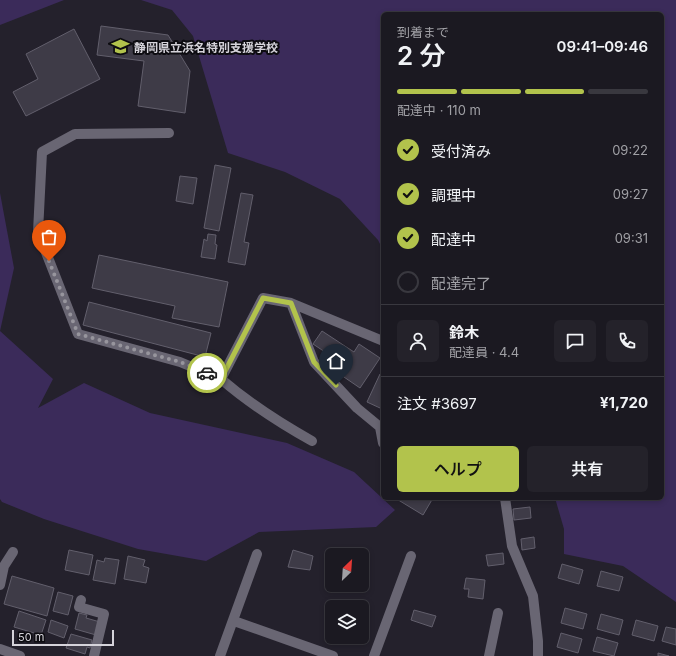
<!DOCTYPE html>
<html lang="ja">
<meta charset="utf-8">
<style>
:root{--surface:#1b1921;--page:#24222a;--text:#f1f3f6;--muted:#a0a0a5;--line:#39383f;--accent:#b2c34c}
body{margin:0;font-family:Inter,"Noto Sans JP",sans-serif;background:var(--page);color:var(--text);height:100vh;display:flex;flex-direction:column;font-size:15px;white-space:nowrap}
*{box-sizing:border-box;margin:0}
p{font-size:13px;color:var(--muted)}
.icon{flex:none;width:22px;height:22px;fill:none;stroke:currentColor;stroke-width:2;stroke-linecap:round;stroke-linejoin:round}
.map{position:relative;flex:1;overflow:hidden}
.drawer{position:absolute;left:381px;top:12px;width:283px;height:488px;display:flex;flex-direction:column;background:var(--surface);border-radius:6px;box-shadow:0 2px 6px #0003,0 0 0 1px var(--line)}
.drawer>*{flex:none}
.needle{width:26px;rotate:25deg}
.controls{position:absolute;left:325px;top:548px;display:grid;gap:8px}
.controls a{display:grid;place-items:center;width:44px;height:44px;border-radius:6px;background:var(--surface);box-shadow:0 2px 6px #0003,0 0 0 1px var(--line);font-size:20px}
.scale{position:absolute;left:12px;bottom:10px;width:102px;box-sizing:border-box;padding-left:4px;border:2px solid #d5d3da;border-top:0;font-size:11px;line-height:14px;white-space:nowrap;color:#d5d3da;-webkit-text-stroke:3px #0d0c11;paint-order:stroke}
.pin{position:absolute;display:grid;place-items:center;width:34px;height:34px;color:#fff;margin:-41px -17px;border-radius:50% 50% 50% 0;rotate:-45deg;box-shadow:0 0 4px #0007}
.pin .icon{rotate:45deg}
.courier{position:absolute;display:grid;place-items:center;width:40px;height:40px;margin:-20px;border:3px solid #b2c34c;border-radius:50%;background:#fff;color:#222;box-shadow:0 1px 5px #0007}
.summary em{font-style:normal;font-weight:600}
.summary div{display:flex;flex-direction:column-reverse}
.summary{display:flex;align-items:center;justify-content:space-between;height:68px;padding:0 16px}
h1{font-size:26px;font-weight:600;line-height:30px}
.bar{display:grid;grid-template-columns:repeat(4,1fr);gap:6px 4px;align-content:center;height:48px;padding:0 16px}
.bar i{height:5px;border-radius:3px;background:var(--line)}
.bar .current{background:var(--accent)}
.bar p{grid-column:span 4}
.line{display:flex;align-items:center;gap:10px;padding:0 16px;border-top:1px solid var(--line)}
.line div{flex:1}
.round{display:grid;place-items:center;flex:none;width:42px;height:42px;border-radius:6px;background:var(--page)}
ol{padding:0 16px;list-style:none}
li{display:flex;align-items:center;gap:12px;height:44px}
li p{margin-inline-start:auto}
li .icon{padding:4px;border-radius:50%;background:var(--accent);color:#111;stroke-width:4}
li:last-child{color:var(--muted)}
li i{width:22px;height:22px;border:2px solid var(--line);border-radius:50%}
.action{display:flex;gap:8px;margin-top:auto;padding:8px 16px}
.action a{flex:1;height:46px;border-radius:6px;background:var(--accent);color:#111;font-size:16px;font-weight:600;line-height:46px;text-align:center}
.action a+a{background:var(--page);color:var(--text)}
.map>svg:first-child{display:block}
.green{fill:#3b2b5a}
.building{fill:#3e3b47;stroke:#625f6c}
.lines{fill:none;stroke-linecap:round;stroke-linejoin:round}
.minor{stroke:#696673;stroke-width:10}
.tertiary{stroke:#696673;stroke-width:10}
.done{stroke:#97959d;stroke-width:4;stroke-dasharray:0 7.2}
.route{stroke:#b2c34c;stroke-width:5}
.labels{text-anchor:middle;dominant-baseline:central;stroke-width:4;stroke-linejoin:round;paint-order:stroke}
.poi-label{font-size:12px;font-weight:bold;fill:#d5d3da;stroke:#0d0c11;text-anchor:start}
</style>
<div class="map">
<svg width="676" height="656" viewBox="0 0 676 656">
<rect width="100%" height="100%" fill="#24212c"/>
<path class="green" d="M0,0H64L0,25Z
M141,0H676V602L623,566L564,554V529L555,498H662V14H383V250L378,240L340,199L285,172L228,153L193,36L172,10Z
M0,193L14,268L0,331L53,379L38,408L84,383L150,413L287,443L354,472L395,510L376,527L259,532L206,561L138,549L44,519L2,502L0,499Z"/>
<path class="building" d="M101,26L168,35L190,71L185,113L138,106L144,61L97,55Z
M74,29L100,79L26,116L13,92L38,79L26,54Z
M215,165L231,168L219,231L204,228Z
M180,176L197,178L193,204L176,201Z
M241,193L253,195L244,242L249,243L245,265L228,262Z
M208,234L216,235L215,244L217,245L215,259L201,257L204,239L207,241Z
M99,255L228,282L219,327L172,318L175,306L92,288Z
M89,302L211,333L205,357L83,325Z
M322,331L354,352L359,344L380,358L360,388L325,364L328,360L322,356L325,352L313,344Z
M380,374L383,375V401L380,408L367,402Z
M395,498H433L423,515Z
M530,507L531,518L514,520L513,509Z
M534,537L535,548L522,550L521,539Z
M69,550L93,555L89,575L65,570Z
M293,550L313,556L310,570L288,567Z
M503,553L504,564L488,566L486,555Z
M128,556L145,560L143,566L149,568L146,583L124,579Z
M105,558L119,560L115,584L93,580L97,560L104,562Z
M562,564L583,570L579,584L558,578Z
M601,571L623,577L619,591L597,586Z
M12,576L54,588L47,616L4,604Z
M466,578L485,580L483,599L468,597L469,589H464Z
M58,592L73,596L68,615L53,611Z
M565,608L587,614L583,629L561,623Z
M414,610L436,616L432,627L411,620Z
M19,611L46,620L41,635L14,627Z
M79,613L87,615L86,618L100,622L96,635L75,629Z
M601,614L623,620L619,635L597,629Z
M51,620L68,626L64,638L48,632Z
M636,620L658,626L654,641L632,635Z
M666,627L676,629V645L662,641Z
M561,633L582,639L578,653L557,647Z
M71,634L92,640L90,648L87,647L85,654L66,648Z
M597,637L618,643L614,656L593,651Z
M658,653L669,656H658Z"/>
<g class="lines">
<path class="minor" d="M169,133L75,134L42,152L38,232L78,334L180,362L221,379L263,298L291,303L383,341
M291,303L314,362L357,408L380,427L383,443
M221,379C250,404 278,422 312,441
M505,498L512,546L533,596L538,641V656
M0,585L4,566L13,552
M81,600L79,607L104,614L94,656
M234,621L333,656
M220,656L257,554
M374,656L411,556
M489,656L498,613"/>
<path class="tertiary" d="M0,649L20,656"/>
</g>
<g class="lines">
<path class="done" d="M49,261L78,334L180,362L207,373"/>
<path class="route" d="M207,373L221,379L263,298L291,303L314,362L336,385"/>
</g>
<defs>
<symbol id="school-bare" viewBox="-9 -9 18 18"><path d="M0-5L7-2L0 1L-7-2ZM-4 1L0 2.5L4 1V4Q0 6-4 4Z" fill="#b2c34c" stroke="#0d0c11" stroke-width="2.5" paint-order="stroke"/></symbol>
</defs>
<g fill-rule="evenodd">
<use href="#school-bare" x="108" y="34" width="25" height="25"/>
</g>
<g class="labels">
<g class="poi-label">
<text x="134" y="47">静岡県立浜名特別支援学校</text>
</g>
</g>
</svg>
<div class="controls">
<a><svg class="needle" viewBox="-14 -14 28 28"><path d="M0-13l5 13h-10z" fill="#e53935"/><path d="M0 13l5-13h-10z" fill="#a0a0a5"/></svg></a>
<a><svg class="icon" aria-label="layers" viewBox="0 0 24 24"><path d="M12 4l9 5-9 5-9-5zM3 14l9 5 9-5"/></svg></a>
</div>
<div class="scale">50 m</div>
<div class="pin" style="left:49px;top:261px;background:#ea580c"><svg class="icon" aria-label="bag" viewBox="0 0 24 24"><path d="M5 8h14l-1 12H6zM9 8a3 3 0 0 1 6 0"/></svg></div>
<div class="pin" style="left:336px;top:385px;background:#1f2937"><svg class="icon" aria-label="home" viewBox="0 0 24 24"><path d="M3 11l9-7 9 7M6 9v11h12V9"/></svg></div>
<div class="courier" style="left:207px;top:373px"><svg class="icon" aria-label="car" viewBox="0 0 24 24"><path d="M5 17H2v-5l4-1 3-4h7l3 4 3 1v5h-3M9 17h6M6 11h13"/><circle cx="7" cy="17" r="2"/><circle cx="17" cy="17" r="2"/></svg></div>
<section class="drawer">
<div class="summary"><div><h1>2 分</h1><p>到着まで</p></div><em>09:41–09:46</em></div>
<div class="bar"><i class="current"></i><i class="current"></i><i class="current"></i><i></i><p>配達中 · 110 m</p></div>
<ol>
<li><svg class="icon" aria-label="check" viewBox="0 0 24 24"><path d="M5 12l5 5 9-10"/></svg>受付済み<p>09:22</p></li>
<li><svg class="icon" aria-label="check" viewBox="0 0 24 24"><path d="M5 12l5 5 9-10"/></svg>調理中<p>09:27</p></li>
<li><svg class="icon" aria-label="check" viewBox="0 0 24 24"><path d="M5 12l5 5 9-10"/></svg>配達中<p>09:31</p></li>
<li><i></i>配達完了</li>
</ol>
<div class="line" style="height:72px"><a class="round"><svg class="icon" aria-label="person" viewBox="0 0 24 24"><circle cx="12" cy="8" r="4"/><path d="M4 21q1-7 8-7t8 7"/></svg></a><div><b>鈴木</b><p>配達員 · 4.4</p></div><a class="round"><svg class="icon" aria-label="chat" viewBox="0 0 24 24"><path d="M4 5h16v11H9l-5 4z"/></svg></a><a class="round"><svg class="icon" aria-label="phone" viewBox="0 0 24 24"><path d="M5 4h4l2 5-3 2q2 4 5 5l2-3 5 2v4C11 20 4 13 5 4z"/></svg></a></div>
<div class="line" style="height:52px"><div>注文 #3697</div><b>¥1,720</b></div>
<div class="action"><a>ヘルプ</a><a>共有</a></div>
</section>
</div>
